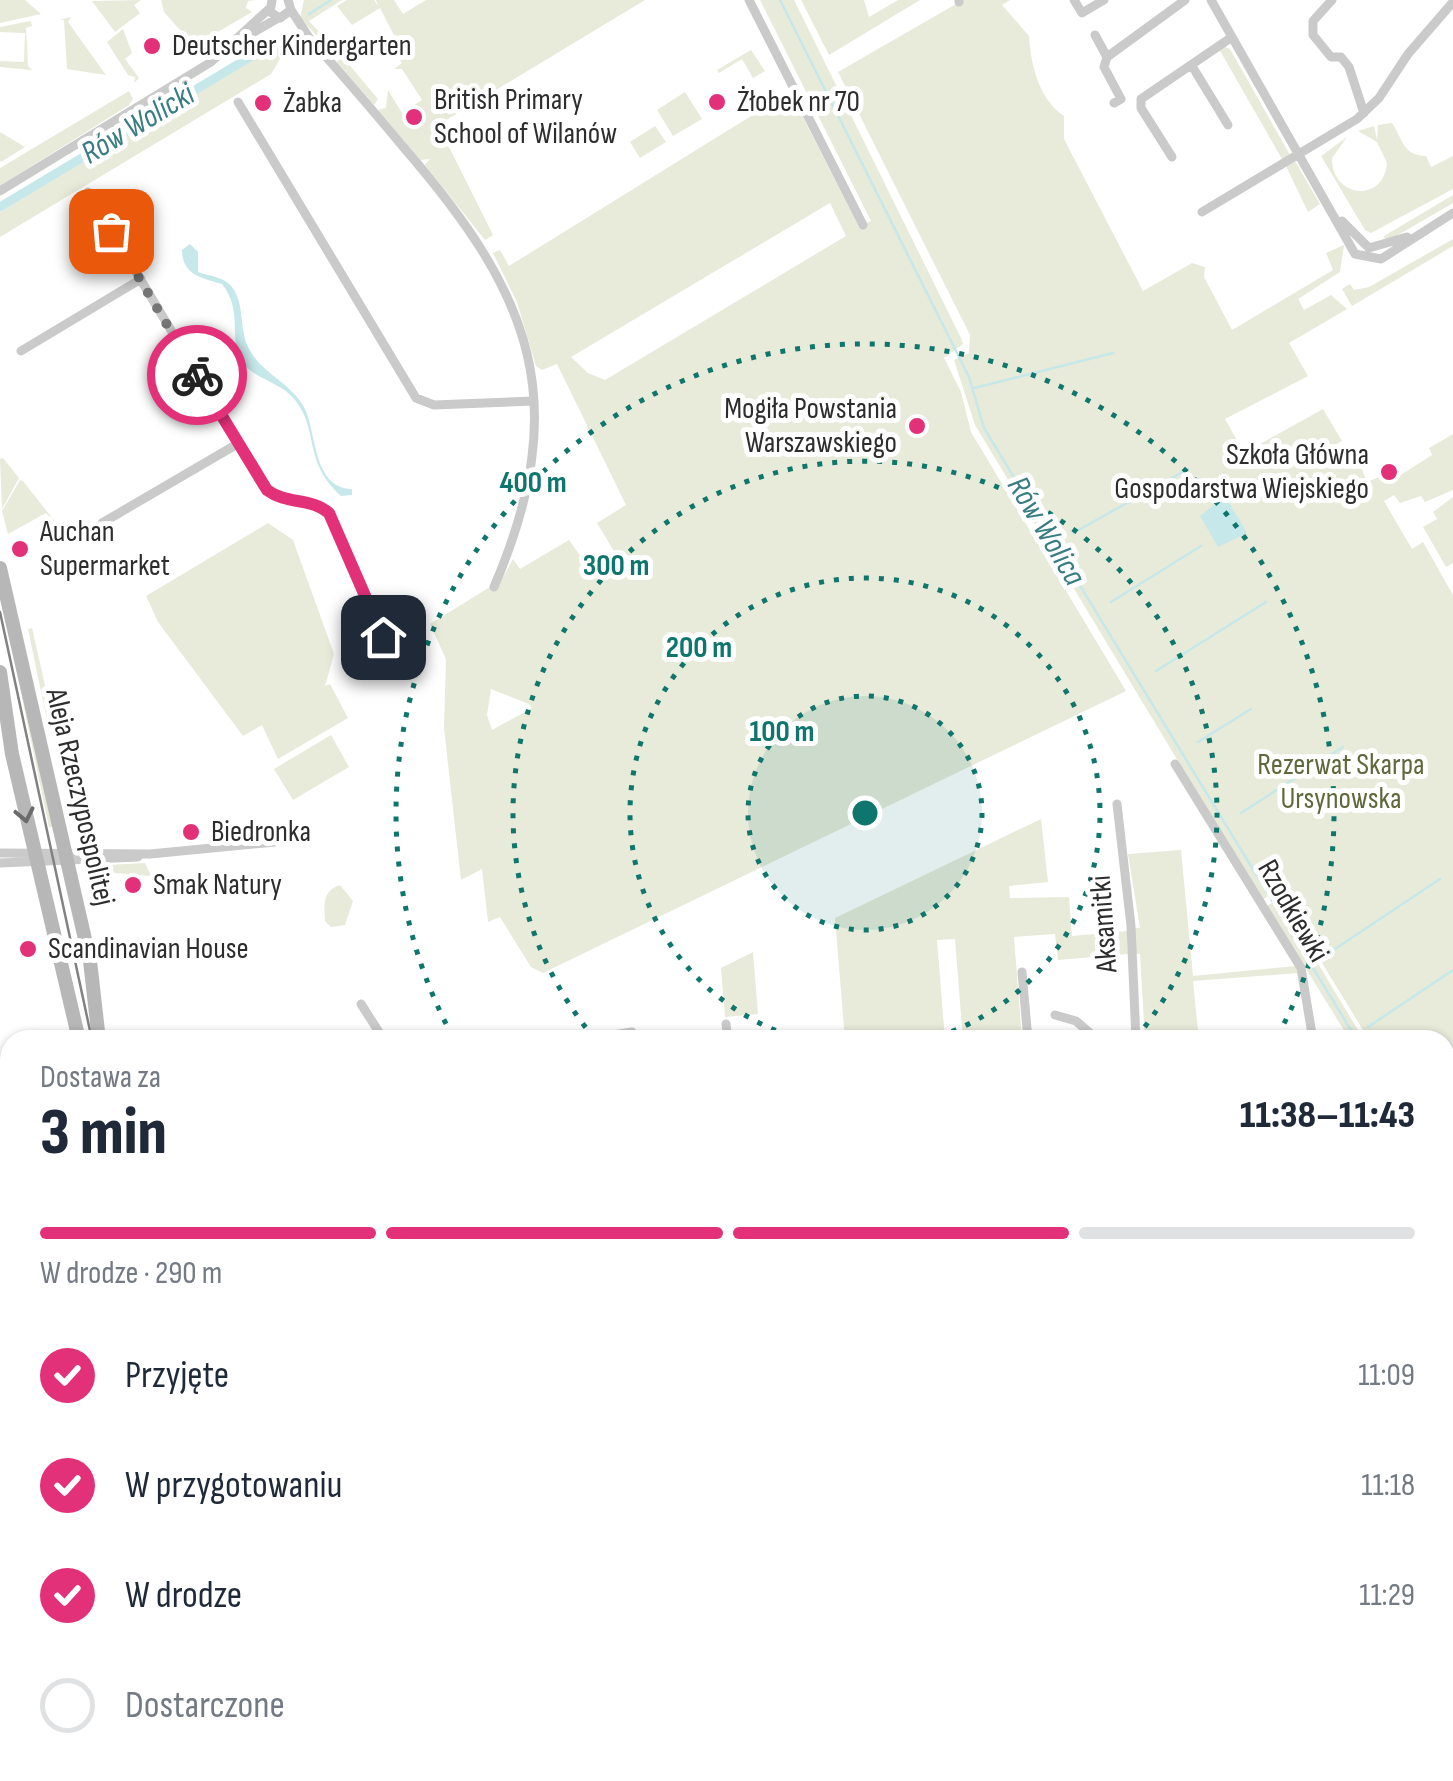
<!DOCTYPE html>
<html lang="pl">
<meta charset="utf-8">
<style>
:root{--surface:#fff;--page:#f2f2f3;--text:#1f2937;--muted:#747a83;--line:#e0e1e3;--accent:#e23179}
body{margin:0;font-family:"Sofia Sans Condensed",sans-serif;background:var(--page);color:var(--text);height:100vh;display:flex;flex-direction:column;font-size:38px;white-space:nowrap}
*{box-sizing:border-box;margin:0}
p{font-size:32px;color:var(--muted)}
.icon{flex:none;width:55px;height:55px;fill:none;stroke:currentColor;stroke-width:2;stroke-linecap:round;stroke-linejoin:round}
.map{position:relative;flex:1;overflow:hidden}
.details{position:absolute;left:0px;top:1030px;width:1455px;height:752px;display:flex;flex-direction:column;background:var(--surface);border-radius:30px 30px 0 0;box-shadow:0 2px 8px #0004}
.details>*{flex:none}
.pin{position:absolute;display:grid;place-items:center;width:85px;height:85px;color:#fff;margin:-42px;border-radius:20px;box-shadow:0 5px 15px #0006}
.courier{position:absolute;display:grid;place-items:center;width:100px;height:100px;margin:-50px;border:8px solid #e23179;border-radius:50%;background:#fff;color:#222;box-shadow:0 2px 12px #0007}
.overview em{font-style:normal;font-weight:800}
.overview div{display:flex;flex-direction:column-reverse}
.overview{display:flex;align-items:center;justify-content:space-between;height:170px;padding:0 40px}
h1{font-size:65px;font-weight:800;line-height:75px}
.bar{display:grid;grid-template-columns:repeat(4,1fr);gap:15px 10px;align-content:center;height:120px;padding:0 40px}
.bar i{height:12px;border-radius:8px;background:var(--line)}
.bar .selected{background:var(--accent)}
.bar p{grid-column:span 4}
ol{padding:0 40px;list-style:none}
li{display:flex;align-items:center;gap:30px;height:110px}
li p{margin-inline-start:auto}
li .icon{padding:10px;border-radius:50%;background:var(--accent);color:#fff;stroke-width:4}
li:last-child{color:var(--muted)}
li i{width:55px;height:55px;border:5px solid var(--line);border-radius:50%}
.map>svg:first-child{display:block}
.green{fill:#e8eada;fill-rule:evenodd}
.water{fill:#c6e8ea}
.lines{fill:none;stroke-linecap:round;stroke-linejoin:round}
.stream{stroke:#c6e8ea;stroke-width:2.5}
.canal{stroke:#c6e8ea;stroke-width:9}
.street{stroke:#cacaca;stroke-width:9}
.secondary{stroke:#b7b7b7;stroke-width:14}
.tram{stroke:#828282;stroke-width:2.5}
.oneway{stroke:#6b6b6b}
.done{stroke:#767676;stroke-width:10;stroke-dasharray:0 18}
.route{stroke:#e23179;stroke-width:12}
.ring{fill:none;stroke:#0f766e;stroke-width:5;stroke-dasharray:5 10}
.poi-dot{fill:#e23179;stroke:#fff;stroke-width:4}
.labels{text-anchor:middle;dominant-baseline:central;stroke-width:10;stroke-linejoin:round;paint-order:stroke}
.poi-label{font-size:30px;fill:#2d2d2d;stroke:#fff;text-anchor:start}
.park-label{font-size:30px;fill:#5f683b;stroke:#fff}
.street-label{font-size:30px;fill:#2d2d2d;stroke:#fff}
.water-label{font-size:32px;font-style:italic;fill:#387d81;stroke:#fff}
.centre{fill:#0f766e;stroke:#fff;stroke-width:5}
.ring-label{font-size:30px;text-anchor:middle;font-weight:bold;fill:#0f766e;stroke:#fff;stroke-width:10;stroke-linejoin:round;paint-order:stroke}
</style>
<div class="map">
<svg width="1453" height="1781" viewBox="0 0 1453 1781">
<rect width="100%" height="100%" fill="#fff"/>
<path class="green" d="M0,0H25L41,14L0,23Z
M141,0L134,5L140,13L115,32L92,1Z
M161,0H257L248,1L246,8L252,12L194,46L164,12Z
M304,0H342L309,21L336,50L332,52L300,18Z
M347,0H374L378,6L376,0H394L403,14L426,0H645L438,125L493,235L485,240L425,165L430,159L420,160L378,110L386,108L388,90L402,113L422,100L402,69H394L402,63L392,47L398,43L380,8L352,25L337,6Z
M760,0H794L961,338L963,344L944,358L961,392L971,432L1126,691L543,973L531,967L500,917L488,922L482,869L461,880L444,728L446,659L430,624L490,587L495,592L513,559L520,569L569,540L592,572L617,556L597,523L626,505L557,364L542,370L536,366L517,302L493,253L500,250L509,266L790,92L859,227L871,221ZM830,203L846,236L605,380L588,373L571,357ZM491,689L529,704L532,708L492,730L487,715Z
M801,0H864L869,17L898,0H920L829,55Z
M963,0H1010L1002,5L1029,36C1031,66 1039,99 1064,116V139L1143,291L1192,263L1205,267L1204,277L1232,330L1333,270L1326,253L1344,245L1340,272L1298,299L1304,310L1331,295L1347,309L1289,343L1308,376L1225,419L1244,453L1323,409L1342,441L1337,444L1354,449L1367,482L1394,471L1399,476L1432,455L1429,448L1453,434V490L1425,502L1421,496L1400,503L1394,495L1384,501L1412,549L1423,542L1453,595V1181L1445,1167V1040H1369L1283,899L1276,891L1262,900L975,425L954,360L969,353L970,335L838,72Z
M71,17L68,22L106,75L67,69L64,20H59Z
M31,21L32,26L26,28L28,66L32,70L0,67V61L24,62L25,33L0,32V27Z
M123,29L132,53L125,59L139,78L134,83L135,77L128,75L107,42Z
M282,35L290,42L271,74L0,237V212L273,48Z
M1225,47L1230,49L1290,155L1282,159L1219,49Z
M751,50L765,71L753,78L742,59L719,73L717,70Z
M341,55L378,99L374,105L337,62Z
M129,91L133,99L129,105L0,186V168Z
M685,92L702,119L673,136L657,110Z
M1392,123C1403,139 1402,155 1426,156L1431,167L1453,156V189L1371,233L1365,230L1321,156L1347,137L1332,158C1331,198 1384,204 1387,163L1377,142L1358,131L1374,126L1377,140L1378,125Z
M655,126L666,142L640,158L630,142Z
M0,132L25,147L1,162L0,160Z
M1295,161L1320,204L1308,212L1286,166Z
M1453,195V203L1386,242L1384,236Z
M1453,239V246L1352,306L1342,289L1350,284L1354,290L1369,287Z
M3,458L19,478L2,509L0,459Z
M20,480L23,481L60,528L46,513L8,534L2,511Z
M1453,497V563L1446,567L1423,527L1437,519L1433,512Z
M268,523L293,540L334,654L325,686L330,684L348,718L278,759L262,725L243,736L158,622L146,596Z
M0,592L53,827H49Z
M32,628L55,729L56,738L47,720L28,629Z
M331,735L349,767L293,800L274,769Z
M1041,819L1048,882L1009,886L1010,898L1069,897L1072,936L1127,931L1128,954L1058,960L1055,934L1014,937L1022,1040H963L955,939L937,940L945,1040H845L835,918Z
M1181,850L1193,976L1296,966L1299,973L1193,981L1199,1040H1145L1140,954H1136L1134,928H1140L1128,854Z
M145,863L151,876L90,871V866Z
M340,885L353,901L345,925L331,927L325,921C324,905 322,891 340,885Z
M1279,899L1364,1040H1350L1267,906Z
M753,952L758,1014L725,1017L721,968Z
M1445,1308H1453V1364L1445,1386Z
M1453,1377V1448L1445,1450V1400Z
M1453,1463V1645L1445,1636V1465Z
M731,1772L802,1773L829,1781H728Z
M966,1772L1024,1773L1037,1781H963Z"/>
<path class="water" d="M190,244L198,252V272C209,276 225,277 232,287C245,304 239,328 248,347C261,374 291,382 305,409C317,435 313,488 352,489V495L341,496C302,460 320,432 295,400C281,381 250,379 240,358C229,334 243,311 222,284C202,278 182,275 182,250Z
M1225,496L1247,533L1218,547L1200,516Z"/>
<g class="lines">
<path class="stream" d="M780,0L969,377L984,428L1357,1040
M309,14L331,0
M974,388L1113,353
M1073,533L1188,469
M1111,602L1201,546
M1156,671L1266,602
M1198,742L1251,709
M1241,813L1343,747
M1326,955L1440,879
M1368,1027L1453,970
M1445,1074L1453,1069
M1445,1185L1453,1198
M1445,1375L1453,1353
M1445,1453L1453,1450
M1445,1640L1453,1649"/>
<path class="canal" d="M0,207L277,41"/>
<path class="street" d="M272,0L270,12L280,18L291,10L288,0
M749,0L863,225
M959,0V2
M1074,0L1082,13L1104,0
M1211,0L1355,254L1381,259L1453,213
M1332,0L1313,21V35L1331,57H1341L1349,67L1364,113
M291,10L310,39C343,75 374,112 405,149C531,295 574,400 494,587
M1095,35L1107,57
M247,36L278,18
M1192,66L1228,125
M238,102L416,398L434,405L534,401
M1114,103L1121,99L1104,67L1107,57L1185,0
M1172,157L1141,108V99L1232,37
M0,191L211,62L269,9
M88,192L267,490C287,505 310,497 329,513L383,637
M1202,212L1357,119L1379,98L1408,54L1453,2
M1342,221L1369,248L1407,237
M21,351L141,279
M102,523L239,443
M1175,764L1301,968L1313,1040
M1117,804L1131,926L1136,1040
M0,853L150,854L275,842
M0,863L138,857
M1022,972L1028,1040
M361,1004L384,1040
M1055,1015L1076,1021L1098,1040
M726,1024L728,1040
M581,1040L632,1032
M1445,1460L1453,1458
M0,1554L10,1557
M0,1627L10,1643
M0,1667L10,1663
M177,1772L182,1781
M1043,1772L1053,1781
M1166,1772L1173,1781
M86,1781L87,1772
M1080,1781L1090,1772
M1231,1781L1248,1772"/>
<path class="secondary" d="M0,568L90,961L99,1040
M0,672L12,754L79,1040
M0,1432L10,1436
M0,1452L10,1455
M297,1772L303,1781
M327,1772L332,1781
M842,1772L864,1781
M883,1772L905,1781"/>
<path class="tram" d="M0,612L92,1040
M315,1772L320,1781"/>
</g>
<defs><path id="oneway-chevron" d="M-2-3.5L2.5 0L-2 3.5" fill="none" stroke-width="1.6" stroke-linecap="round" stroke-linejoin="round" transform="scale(2.5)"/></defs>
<use class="oneway" href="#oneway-chevron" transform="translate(25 815) rotate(78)"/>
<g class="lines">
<path class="done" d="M111,231L197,375"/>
<path class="route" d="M197,375L267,490C287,505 310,497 329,513L383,637"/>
</g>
<circle cx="865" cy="813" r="117" fill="#0f766e" fill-opacity=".12"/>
<g class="ring">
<circle cx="865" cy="813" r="117"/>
<path d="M804 1040A235 235 0 1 1 926 1040"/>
<path d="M595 1039A352 352 0 1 1 1135 1039"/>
<path d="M453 1037A469 469 0 1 1 1277 1037"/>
</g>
<g class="poi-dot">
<circle cx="152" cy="46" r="10"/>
<circle cx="717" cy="102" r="10"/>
<circle cx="263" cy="103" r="10"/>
<circle cx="414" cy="117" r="10"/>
<circle cx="917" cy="426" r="10"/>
<circle cx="1389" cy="472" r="10"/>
<circle cx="20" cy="549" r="10"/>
<circle cx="191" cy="832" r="10"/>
<circle cx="133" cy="885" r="10"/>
<circle cx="28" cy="949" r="10"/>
</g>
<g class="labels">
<g class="poi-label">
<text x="172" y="46">Deutscher Kindergarten</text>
<text x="434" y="100">British Primary<tspan x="434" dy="34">School of Wilanów</tspan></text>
<text x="737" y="102">Żłobek nr 70</text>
<text x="283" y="103">Żabka</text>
<text x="897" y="409" text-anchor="end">Mogiła Powstania<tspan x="897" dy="34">Warszawskiego</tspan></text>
<text x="1369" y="455" text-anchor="end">Szkoła Główna<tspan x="1369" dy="34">Gospodarstwa Wiejskiego</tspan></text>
<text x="40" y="532">Auchan<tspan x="40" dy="34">Supermarket</tspan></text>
<text x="211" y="832">Biedronka</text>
<text x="153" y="885">Smak Natury</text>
<text x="48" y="949">Scandinavian House</text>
</g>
<g class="park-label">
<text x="1341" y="765">Rezerwat Skarpa<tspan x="1341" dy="34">Ursynowska</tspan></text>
</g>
<g class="street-label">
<text transform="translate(80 797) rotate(77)">Aleja Rzeczypospolitej</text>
<text transform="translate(1293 911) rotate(60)">Rzodkiewki</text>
<text transform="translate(1104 924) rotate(-94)">Aksamitki</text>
</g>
<g class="water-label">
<text transform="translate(138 124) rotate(-31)">Rów Wolicki</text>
<text transform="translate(1046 531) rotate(59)">Rów Wolica</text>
</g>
</g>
<circle cx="865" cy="813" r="15" class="centre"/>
<g class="ring-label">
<text x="533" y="492">400 m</text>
<text x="616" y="575">300 m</text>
<text x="699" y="657">200 m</text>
<text x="782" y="741">100 m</text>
</g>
</svg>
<div class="pin" style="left:111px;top:231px;background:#ea580c"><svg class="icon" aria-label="bag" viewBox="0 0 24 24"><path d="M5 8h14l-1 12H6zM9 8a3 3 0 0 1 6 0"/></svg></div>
<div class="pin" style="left:383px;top:637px;background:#1f2937"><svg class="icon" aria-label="home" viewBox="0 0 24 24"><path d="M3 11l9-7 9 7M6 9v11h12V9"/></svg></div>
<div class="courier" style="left:197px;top:375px"><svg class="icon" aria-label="bike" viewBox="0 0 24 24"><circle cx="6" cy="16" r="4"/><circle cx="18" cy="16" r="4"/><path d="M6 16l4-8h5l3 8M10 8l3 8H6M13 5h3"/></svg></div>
<section class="details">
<div class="overview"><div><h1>3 min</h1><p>Dostawa za</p></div><em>11:38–11:43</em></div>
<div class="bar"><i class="selected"></i><i class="selected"></i><i class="selected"></i><i></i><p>W drodze · 290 m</p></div>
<ol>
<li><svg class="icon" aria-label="check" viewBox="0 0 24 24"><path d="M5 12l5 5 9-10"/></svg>Przyjęte<p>11:09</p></li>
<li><svg class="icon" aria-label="check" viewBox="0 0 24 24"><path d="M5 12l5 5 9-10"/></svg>W przygotowaniu<p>11:18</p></li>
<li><svg class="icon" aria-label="check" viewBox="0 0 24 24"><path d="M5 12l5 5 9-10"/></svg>W drodze<p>11:29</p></li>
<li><i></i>Dostarczone</li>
</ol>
</section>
</div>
